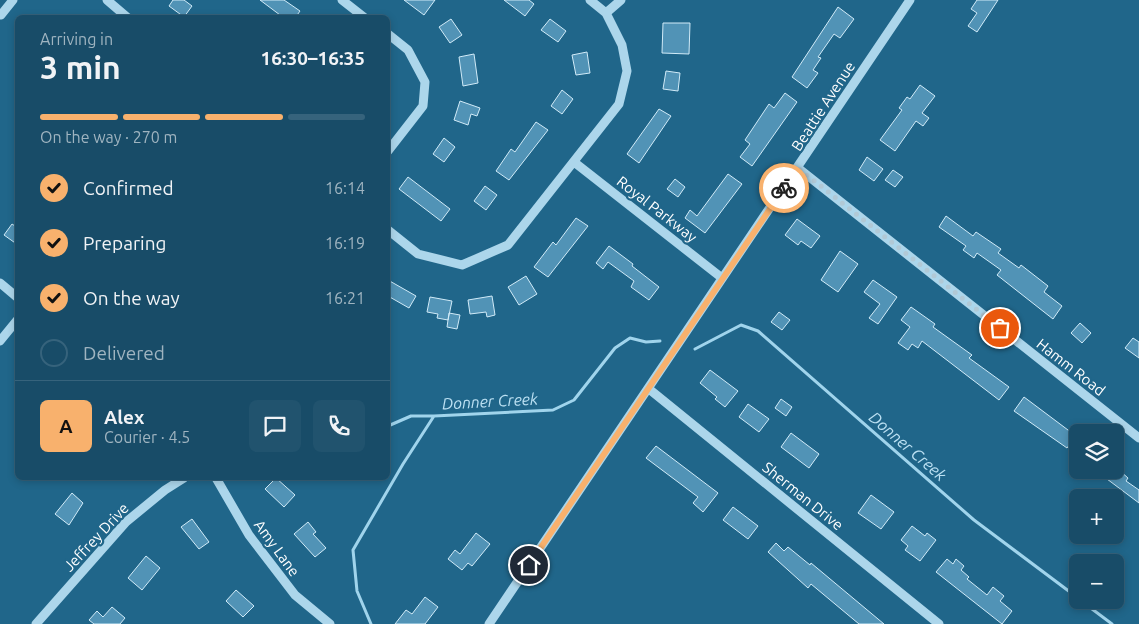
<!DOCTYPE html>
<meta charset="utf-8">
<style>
:root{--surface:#184c68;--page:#21536e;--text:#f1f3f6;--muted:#9fb4c0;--line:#36637c;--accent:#f8b16d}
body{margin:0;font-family:Ubuntu,sans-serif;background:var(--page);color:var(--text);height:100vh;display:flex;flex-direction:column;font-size:19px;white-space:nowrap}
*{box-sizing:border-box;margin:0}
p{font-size:16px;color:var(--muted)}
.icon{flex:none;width:28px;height:28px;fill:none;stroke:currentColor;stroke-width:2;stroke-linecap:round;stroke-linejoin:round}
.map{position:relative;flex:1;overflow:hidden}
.side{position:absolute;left:15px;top:15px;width:375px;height:465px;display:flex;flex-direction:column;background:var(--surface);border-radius:8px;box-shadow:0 2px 8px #0003,0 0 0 1px var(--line)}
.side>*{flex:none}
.tools{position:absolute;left:1069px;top:424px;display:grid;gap:10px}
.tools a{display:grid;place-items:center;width:55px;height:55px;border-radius:8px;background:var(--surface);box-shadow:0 2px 8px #0003,0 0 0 1px var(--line);font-size:25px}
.pin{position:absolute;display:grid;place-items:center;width:42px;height:42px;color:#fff;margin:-21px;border:2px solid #fff;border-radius:50%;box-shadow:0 1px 5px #0007}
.courier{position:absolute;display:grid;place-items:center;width:50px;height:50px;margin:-25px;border:4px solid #f8b16d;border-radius:50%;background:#fff;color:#222;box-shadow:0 1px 6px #0007}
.head em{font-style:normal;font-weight:700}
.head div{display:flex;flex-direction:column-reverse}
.head{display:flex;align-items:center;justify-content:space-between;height:85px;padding:0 25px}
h1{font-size:32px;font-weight:700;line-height:38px}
.bar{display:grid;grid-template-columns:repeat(4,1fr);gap:8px 5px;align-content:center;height:60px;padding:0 25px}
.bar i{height:6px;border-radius:4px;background:var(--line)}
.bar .selected{background:var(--accent)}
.bar p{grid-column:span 4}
.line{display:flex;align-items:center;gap:12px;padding:0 25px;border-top:1px solid var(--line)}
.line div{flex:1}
.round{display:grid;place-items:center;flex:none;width:52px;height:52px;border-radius:8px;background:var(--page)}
ol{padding:0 25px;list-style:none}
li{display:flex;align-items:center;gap:15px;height:55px}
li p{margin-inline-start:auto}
li .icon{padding:5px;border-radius:50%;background:var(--accent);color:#111;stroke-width:4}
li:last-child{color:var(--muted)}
li i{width:28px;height:28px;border:2px solid var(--line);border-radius:50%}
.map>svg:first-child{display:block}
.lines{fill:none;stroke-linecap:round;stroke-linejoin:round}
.stream{stroke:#a0d4ec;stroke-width:3}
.building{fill:#5193b6;stroke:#d1ebf8}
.minor{stroke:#acd6eb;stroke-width:9}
.done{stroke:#b1c9d6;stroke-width:5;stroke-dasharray:0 9}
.route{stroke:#f8b16d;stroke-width:6}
.labels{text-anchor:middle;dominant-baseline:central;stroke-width:4.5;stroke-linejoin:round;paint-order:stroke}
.street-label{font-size:15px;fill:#fff;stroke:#20668a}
.water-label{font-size:16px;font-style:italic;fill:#bce1f3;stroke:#20668a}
</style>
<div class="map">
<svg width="1139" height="624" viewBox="0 0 1139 624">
<rect width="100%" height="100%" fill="#20668a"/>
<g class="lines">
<path class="stream" d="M695,349L741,325L758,331L974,520L1078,598
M388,426L411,416H434
M1080,600L1112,624
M371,624L357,591L353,550L403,464L434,416L553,410L574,400L615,348L630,338L646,342L660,341"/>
</g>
<path class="building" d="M173,0H184L192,6L184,17L169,6Z
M260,0H284L300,11L295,18H284Z
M404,0H435L424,15Z
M504,0H529L534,4L525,16Z
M977,0H998L977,32L968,26L977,13L971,9Z
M838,7L854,19L840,38L834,34L818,57L821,58L813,70L818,73L807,88L792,77Z
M451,19L462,35L450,43L439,27Z
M550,19L566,31L558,42L541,30Z
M663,23H690L689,54L662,53Z
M587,52L590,73L576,75L572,55Z
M474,54L478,83L463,86L459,57Z
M666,71L680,73L678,91L663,89Z
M920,85L935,96L922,113L929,118L923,126L916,121L895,151L880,140L902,110L899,108L907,97L910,99Z
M562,90L573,99L562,114L551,106Z
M785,93L797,102L752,166L740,157L750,144L745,140L769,104L774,108Z
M460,101L480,108L477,116L471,114L468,125L454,120Z
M659,109L671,116L639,163L627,154Z
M536,122L548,130L509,180L496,171L511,149L515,152Z
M444,138L455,147L444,162L433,154Z
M867,157L883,169L874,181L859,170Z
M893,170L903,177L895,187L885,180Z
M728,174L742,184L705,233L685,218L690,210L697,216Z
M408,177L450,209L441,221L399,189Z
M675,179L685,187L678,197L667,189Z
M485,186L497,195L486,210L474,201Z
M946,216L973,236L976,232L1001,249L998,253L1019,268L1021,265L1048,286L1044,292L1062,306L1053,319L997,275L1001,270L977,253L974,258L963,250L966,246L939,227Z
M576,218L588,226L548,277L534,267L553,242L556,245Z
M797,219L820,236L811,248L801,241L798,245L785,235Z
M12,224L18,228V245L4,235Z
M609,246L633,264L632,266L659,287L649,300L631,287L634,281L608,262L603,269L596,263Z
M840,251L858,264L838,292L821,280Z
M526,276L537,294L519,305L508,287Z
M388,280L416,296L409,308L388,296Z
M873,280L897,297L878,324L869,318L880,304L864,292Z
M492,296L495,315L487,317L486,312L470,314L468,300Z
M430,297L452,301L448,320L437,318L438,314L427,312Z
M911,307L935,324L933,327L972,355L969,358L1009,387L999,400L922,341L918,348L912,344L908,350L898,343L910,327L901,320Z
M779,312L790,320L782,330L771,322Z
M449,313L460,315L457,329L447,327Z
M1080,323L1091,333L1082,343L1071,333Z
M1133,338L1139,342V358L1125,348Z
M710,370L738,391L725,407L715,399L717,397L700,383Z
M1024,397L1076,436L1067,448L1014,411Z
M781,399L792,407L786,416L775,408Z
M748,404L769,419L759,432L739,417Z
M791,433L819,454L809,468L781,447Z
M656,446L718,493L703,512L693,503L698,497L646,458Z
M1095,470H1119L1128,478L1126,481L1139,490V503Z
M276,478L295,495L284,507L265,489Z
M72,493L83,503L69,525L55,514Z
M871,495L894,512L881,529L858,513Z
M733,507L758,526L748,539L723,520Z
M192,519L209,542L199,549L181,527Z
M308,522L316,532L313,534L326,548L315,557L294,534Z
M912,526L925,536L927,533L936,540L920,561L905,550L908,546L901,540Z
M476,533L490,544L472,566L468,563L462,570L448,559L455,550L460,554Z
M776,543L784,551L788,547L810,565L811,563L884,624H859L811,584L808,588L768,552Z
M146,556L160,568L142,590L128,578Z
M947,559L953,564L956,559L964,566L961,570L969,577L967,579L987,595L993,587L1004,596L1000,601L1012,611L1002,624L936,572Z
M236,590L254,606L243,617L226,601Z
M425,597L438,607L425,624H395L406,610L412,614Z
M112,607L125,618L120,624H94L89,620L97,611L103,617Z"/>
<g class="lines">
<path class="minor" d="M107,0L128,18
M342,0L365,18
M606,13L621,0
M1,15L13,0
M388,34L408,50L425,82L423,106L388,151
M574,162L722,278
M798,168L1139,438
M388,230L418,254L462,265L508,245L619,104L627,71L622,45L606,13L590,0
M0,283L18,298
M0,341L18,319
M649,389L939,624
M216,478L249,535L295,595L330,624
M36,624L126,522L165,490L184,478
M489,624L910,0"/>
</g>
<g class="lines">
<path class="done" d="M784,188L798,168L1000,328"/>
<path class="route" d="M529,565L784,188"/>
</g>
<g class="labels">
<g class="street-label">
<text transform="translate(823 106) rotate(-57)">Beattie Avenue</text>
<text transform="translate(657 209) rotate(38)">Royal Parkway</text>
<text transform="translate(1071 367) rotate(38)">Hamm Road</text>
<text transform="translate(803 496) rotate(39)">Sherman Drive</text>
<text transform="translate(96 537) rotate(-47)">Jeffrey Drive</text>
<text transform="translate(277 548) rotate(54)">Amy Lane</text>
</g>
<g class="water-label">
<text transform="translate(490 401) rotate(-3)">Donner Creek</text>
<text transform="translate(908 446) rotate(41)">Donner Creek</text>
</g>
</g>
</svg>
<div class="tools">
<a><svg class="icon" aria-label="layers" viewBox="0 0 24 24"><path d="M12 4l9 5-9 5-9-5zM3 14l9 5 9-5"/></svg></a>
<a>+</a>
<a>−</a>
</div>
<div class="pin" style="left:1000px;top:328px;background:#ea580c"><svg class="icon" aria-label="bag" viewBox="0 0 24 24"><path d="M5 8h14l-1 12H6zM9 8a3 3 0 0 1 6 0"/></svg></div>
<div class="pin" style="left:529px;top:565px;background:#1f2937"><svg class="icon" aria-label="home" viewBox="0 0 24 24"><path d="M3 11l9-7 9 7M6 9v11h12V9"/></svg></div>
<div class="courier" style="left:784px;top:188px"><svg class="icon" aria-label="bike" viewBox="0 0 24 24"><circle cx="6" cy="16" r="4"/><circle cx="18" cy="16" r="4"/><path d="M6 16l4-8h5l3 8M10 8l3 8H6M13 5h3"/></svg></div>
<section class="side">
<div class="head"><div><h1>3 min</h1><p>Arriving in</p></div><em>16:30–16:35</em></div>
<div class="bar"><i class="selected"></i><i class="selected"></i><i class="selected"></i><i></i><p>On the way · 270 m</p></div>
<ol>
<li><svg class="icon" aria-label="check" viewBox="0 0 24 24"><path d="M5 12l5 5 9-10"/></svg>Confirmed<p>16:14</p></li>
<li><svg class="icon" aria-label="check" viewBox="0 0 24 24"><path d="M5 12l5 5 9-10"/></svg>Preparing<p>16:19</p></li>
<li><svg class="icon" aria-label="check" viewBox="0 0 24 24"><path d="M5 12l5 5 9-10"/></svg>On the way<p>16:21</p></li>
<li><i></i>Delivered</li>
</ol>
<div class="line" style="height:90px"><b class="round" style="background:var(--accent);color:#111">A</b><div><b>Alex</b><p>Courier · 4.5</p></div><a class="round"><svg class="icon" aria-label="chat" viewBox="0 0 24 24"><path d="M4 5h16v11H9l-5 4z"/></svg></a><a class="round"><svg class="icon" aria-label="phone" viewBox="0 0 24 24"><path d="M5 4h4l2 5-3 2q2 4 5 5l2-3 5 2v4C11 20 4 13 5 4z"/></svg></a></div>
</section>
</div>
